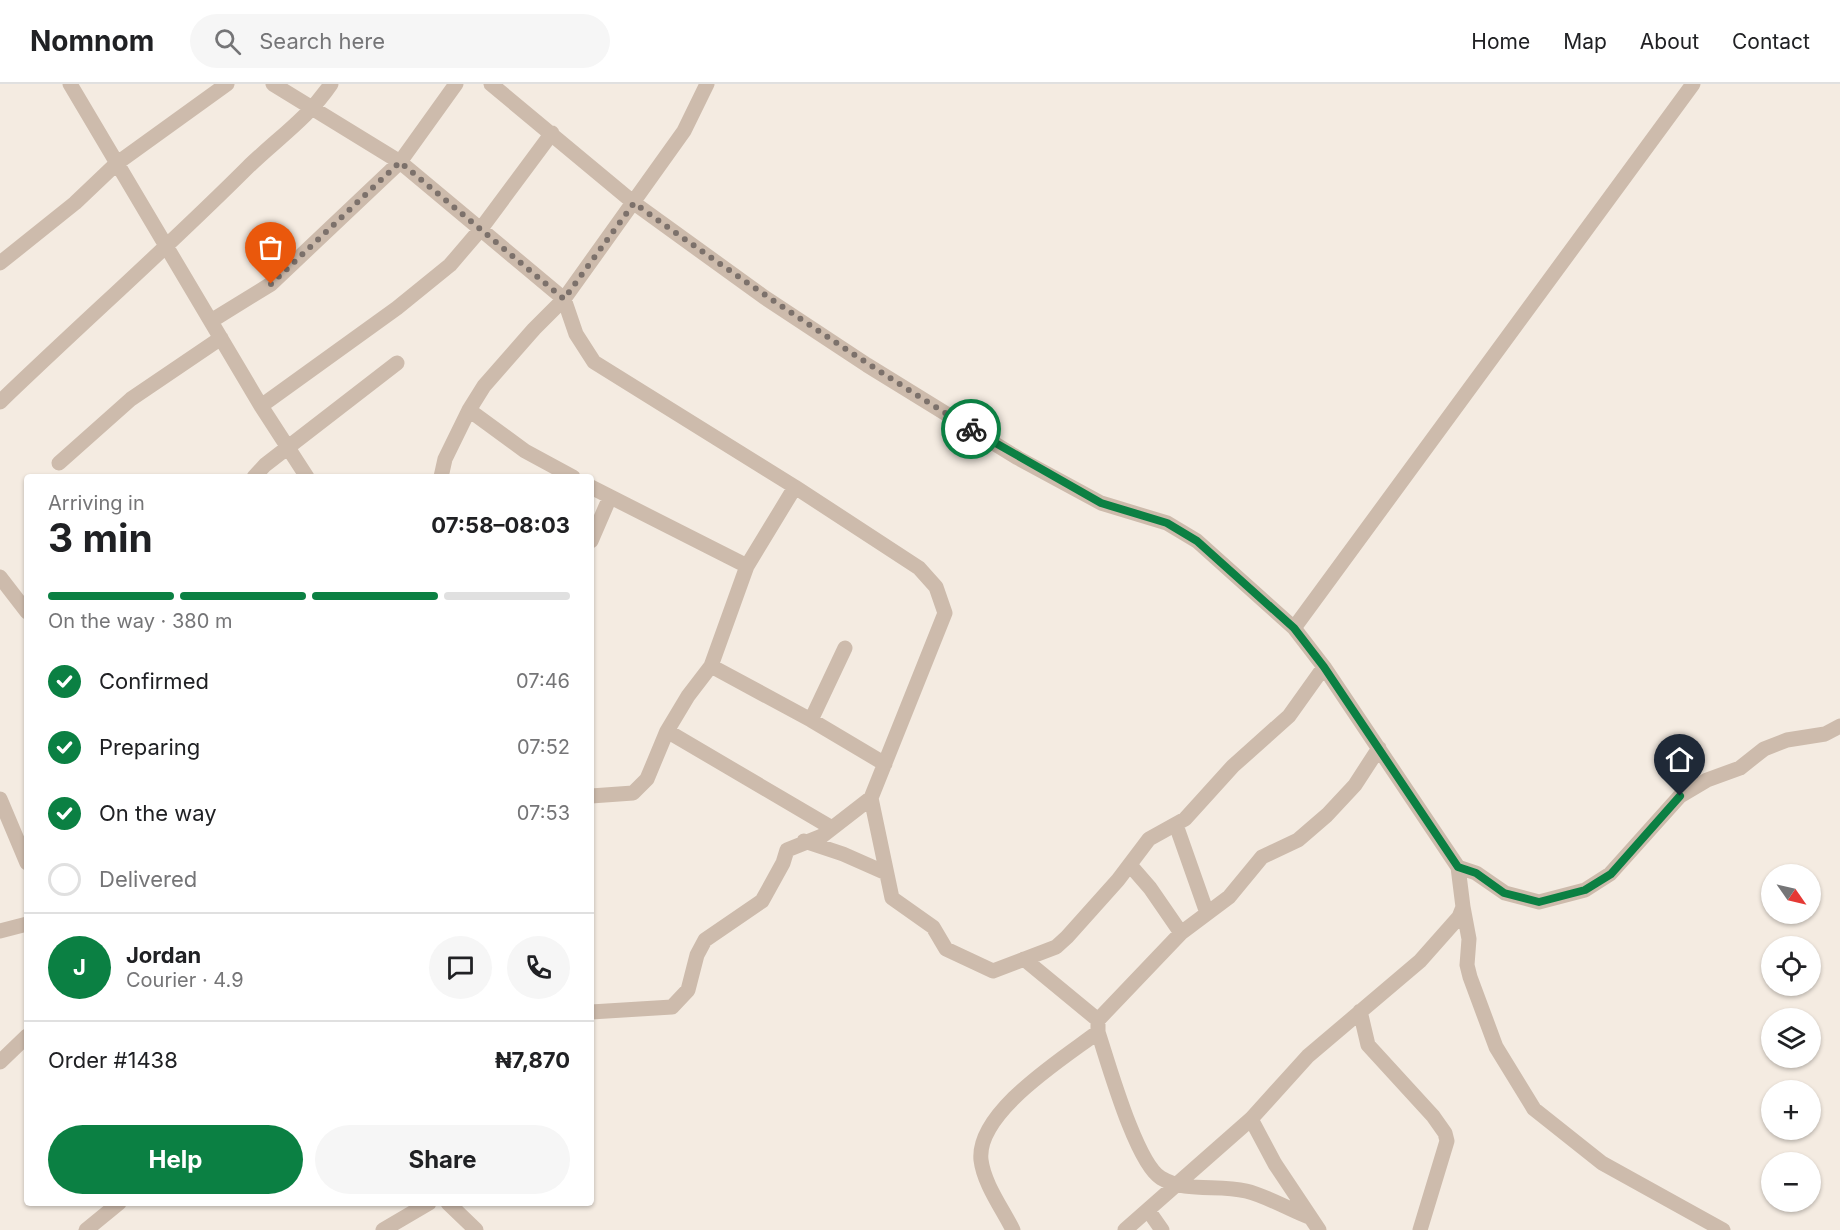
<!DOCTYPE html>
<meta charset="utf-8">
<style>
:root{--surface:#fff;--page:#f6f6f6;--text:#202124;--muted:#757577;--line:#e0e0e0;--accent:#0b8043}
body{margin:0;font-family:Inter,sans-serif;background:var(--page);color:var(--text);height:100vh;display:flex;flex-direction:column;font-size:22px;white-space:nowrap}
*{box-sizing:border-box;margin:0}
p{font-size:20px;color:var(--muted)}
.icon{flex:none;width:33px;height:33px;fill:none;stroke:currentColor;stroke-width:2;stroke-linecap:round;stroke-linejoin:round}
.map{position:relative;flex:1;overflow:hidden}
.side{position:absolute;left:24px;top:390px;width:570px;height:732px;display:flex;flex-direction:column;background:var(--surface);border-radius:6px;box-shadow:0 2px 4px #0004}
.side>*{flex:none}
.needle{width:39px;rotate:124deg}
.fabs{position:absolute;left:1761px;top:780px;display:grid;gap:12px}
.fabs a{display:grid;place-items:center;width:60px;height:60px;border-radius:50%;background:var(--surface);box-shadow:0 2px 4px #0004;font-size:30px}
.pin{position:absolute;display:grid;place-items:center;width:51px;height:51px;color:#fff;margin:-62px -26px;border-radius:50% 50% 50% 0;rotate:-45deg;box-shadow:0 0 6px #0007}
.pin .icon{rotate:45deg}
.courier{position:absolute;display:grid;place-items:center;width:60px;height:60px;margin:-30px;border:4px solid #0b8043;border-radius:50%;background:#fff;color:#222;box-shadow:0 2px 8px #0007}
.headline em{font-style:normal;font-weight:700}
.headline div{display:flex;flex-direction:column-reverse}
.headline{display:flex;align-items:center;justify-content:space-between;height:102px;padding:0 24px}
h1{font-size:39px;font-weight:700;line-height:45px}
.bar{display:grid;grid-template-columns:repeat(4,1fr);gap:9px 6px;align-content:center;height:72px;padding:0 24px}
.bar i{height:8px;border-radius:4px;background:var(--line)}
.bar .active{background:var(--accent)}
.bar p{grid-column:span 4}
.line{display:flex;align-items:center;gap:15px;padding:0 24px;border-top:2px solid var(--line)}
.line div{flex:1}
.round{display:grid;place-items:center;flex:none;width:63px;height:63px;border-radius:32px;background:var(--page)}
ol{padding:0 24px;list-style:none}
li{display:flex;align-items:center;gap:18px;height:66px}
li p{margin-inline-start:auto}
li .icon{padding:6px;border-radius:50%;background:var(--accent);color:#fff;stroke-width:4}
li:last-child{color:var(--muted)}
li i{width:33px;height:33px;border:3px solid var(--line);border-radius:50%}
.action{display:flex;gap:12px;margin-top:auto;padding:12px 24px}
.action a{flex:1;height:69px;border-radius:36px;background:var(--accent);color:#fff;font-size:24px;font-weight:700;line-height:69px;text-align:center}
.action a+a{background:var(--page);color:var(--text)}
header{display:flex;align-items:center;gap:36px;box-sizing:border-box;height:84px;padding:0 30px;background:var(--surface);border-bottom:2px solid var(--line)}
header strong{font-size:28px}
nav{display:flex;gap:33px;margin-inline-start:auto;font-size:21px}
.search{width:420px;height:54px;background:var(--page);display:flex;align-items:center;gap:15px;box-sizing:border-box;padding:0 21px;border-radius:33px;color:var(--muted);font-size:22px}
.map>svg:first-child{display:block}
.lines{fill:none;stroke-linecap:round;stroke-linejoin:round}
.minor{stroke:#cdbbac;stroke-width:15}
.done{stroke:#7c716b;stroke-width:6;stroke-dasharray:0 10.8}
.route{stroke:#0b8043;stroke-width:8}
</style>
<header>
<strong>Nomnom</strong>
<div class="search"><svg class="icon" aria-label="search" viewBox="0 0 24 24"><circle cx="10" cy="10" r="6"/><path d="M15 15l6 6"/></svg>Search here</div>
<nav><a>Home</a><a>Map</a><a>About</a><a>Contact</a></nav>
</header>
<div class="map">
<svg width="1840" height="1146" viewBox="0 0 1840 1146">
<rect width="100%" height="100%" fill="#f4ebe1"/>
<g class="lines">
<path class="minor" d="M70,0L261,322L307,393
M273,0L400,78L564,215L576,250L594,278L795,403L919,484L936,503L945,529L871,714L822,752L787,766L783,779L762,817L705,856L697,871L688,906L672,923L591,928
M491,0L634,119L764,213L867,281L1018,374L1101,419L1167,439L1197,457L1294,544L1324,583L1458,783L1463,823L1459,833L1420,877L1308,972L1251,1035L1125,1146
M0,179L75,119L116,80L227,0
M211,237L271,200L400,78L456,0
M0,318C82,239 167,164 248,83C278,54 308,34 331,0
M261,322L397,224L450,181L480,146L552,49
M469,326L525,367L573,393
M59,379L131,315L221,254
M254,393L265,381L397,279
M441,393L445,375L469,326L484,302L534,245L564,215L684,47L707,0
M591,403L747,482
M591,457L610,413
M0,493L27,528
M1294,544L1693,0
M711,582L811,636L885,680
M811,636L845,564
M667,647L832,744
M591,712L633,709L647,695L667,647L688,612L711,582L747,482L795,403
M871,714L892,814L933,843L946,865L993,887L1056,863L1067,853L1118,796L1149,755L1185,735L1233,682L1289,632L1324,583
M0,715L27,779
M1176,741L1207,829
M804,757L843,770L886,789
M1130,781L1150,804L1181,849
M1458,783L1476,789L1505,809L1539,818L1585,806L1610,790L1680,712L1707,696L1740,684L1764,665L1787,656L1825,650L1840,642
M1463,823L1469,855L1467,881L1470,893L1496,963L1534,1025L1602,1079L1723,1146
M0,847L27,840
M1024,875L1098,936V948C1108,978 1136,1079 1161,1094C1186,1109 1218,1100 1246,1107C1267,1112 1288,1125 1309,1133
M1360,927L1368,961L1433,1032L1445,1049L1447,1057L1420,1146
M1098,936L1181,849L1229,813L1262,773L1298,756L1327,731L1355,701L1379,664
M0,978L27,952
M1251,1035L1275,1080L1319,1146
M448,1119L476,1146
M1148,1126L1162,1146
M86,1146L119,1119
M383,1146L429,1119
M1013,1146C1002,1124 984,1100 981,1076C976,1028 1064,974 1098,948"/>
</g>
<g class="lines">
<path class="done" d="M271,200L400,78L564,215L634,119C744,198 856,274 971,345"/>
<path class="route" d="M971,345L1101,419L1167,439L1197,457L1294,544L1324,583L1458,783L1476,789L1504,809L1539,818L1585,806L1611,790L1680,712"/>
</g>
</svg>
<div class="fabs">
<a><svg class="needle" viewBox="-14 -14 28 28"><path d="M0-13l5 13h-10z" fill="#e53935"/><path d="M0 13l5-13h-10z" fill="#757577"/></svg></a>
<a><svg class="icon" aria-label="locate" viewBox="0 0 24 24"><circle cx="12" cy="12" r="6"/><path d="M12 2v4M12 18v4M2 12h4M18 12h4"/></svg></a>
<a><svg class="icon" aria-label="layers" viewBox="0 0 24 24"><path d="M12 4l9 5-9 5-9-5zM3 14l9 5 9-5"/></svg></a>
<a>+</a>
<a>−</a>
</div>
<div class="pin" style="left:271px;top:200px;background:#ea580c"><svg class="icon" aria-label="bag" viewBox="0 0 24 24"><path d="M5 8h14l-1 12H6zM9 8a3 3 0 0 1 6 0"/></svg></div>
<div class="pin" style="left:1680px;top:712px;background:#1f2937"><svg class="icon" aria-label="home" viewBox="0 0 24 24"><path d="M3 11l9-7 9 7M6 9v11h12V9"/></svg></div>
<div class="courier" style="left:971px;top:345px"><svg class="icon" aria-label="bike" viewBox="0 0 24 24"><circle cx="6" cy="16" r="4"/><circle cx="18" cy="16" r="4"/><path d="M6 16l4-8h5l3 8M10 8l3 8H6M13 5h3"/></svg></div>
<section class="side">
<div class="headline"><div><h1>3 min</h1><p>Arriving in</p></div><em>07:58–08:03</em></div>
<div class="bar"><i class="active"></i><i class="active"></i><i class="active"></i><i></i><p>On the way · 380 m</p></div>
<ol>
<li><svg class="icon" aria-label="check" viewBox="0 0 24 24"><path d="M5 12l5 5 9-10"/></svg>Confirmed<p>07:46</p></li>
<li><svg class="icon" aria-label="check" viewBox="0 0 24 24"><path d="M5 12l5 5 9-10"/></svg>Preparing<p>07:52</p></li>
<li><svg class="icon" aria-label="check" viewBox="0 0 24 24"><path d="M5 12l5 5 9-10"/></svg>On the way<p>07:53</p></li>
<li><i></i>Delivered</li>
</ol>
<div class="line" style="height:108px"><b class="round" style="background:var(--accent);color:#fff">J</b><div><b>Jordan</b><p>Courier · 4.9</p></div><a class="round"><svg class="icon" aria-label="chat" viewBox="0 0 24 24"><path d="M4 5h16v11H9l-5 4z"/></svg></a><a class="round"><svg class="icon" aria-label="phone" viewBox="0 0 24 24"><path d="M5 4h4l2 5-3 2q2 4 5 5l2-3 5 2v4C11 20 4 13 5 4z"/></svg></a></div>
<div class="line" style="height:78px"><div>Order #1438</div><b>₦7,870</b></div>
<div class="action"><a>Help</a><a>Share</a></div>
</section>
</div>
